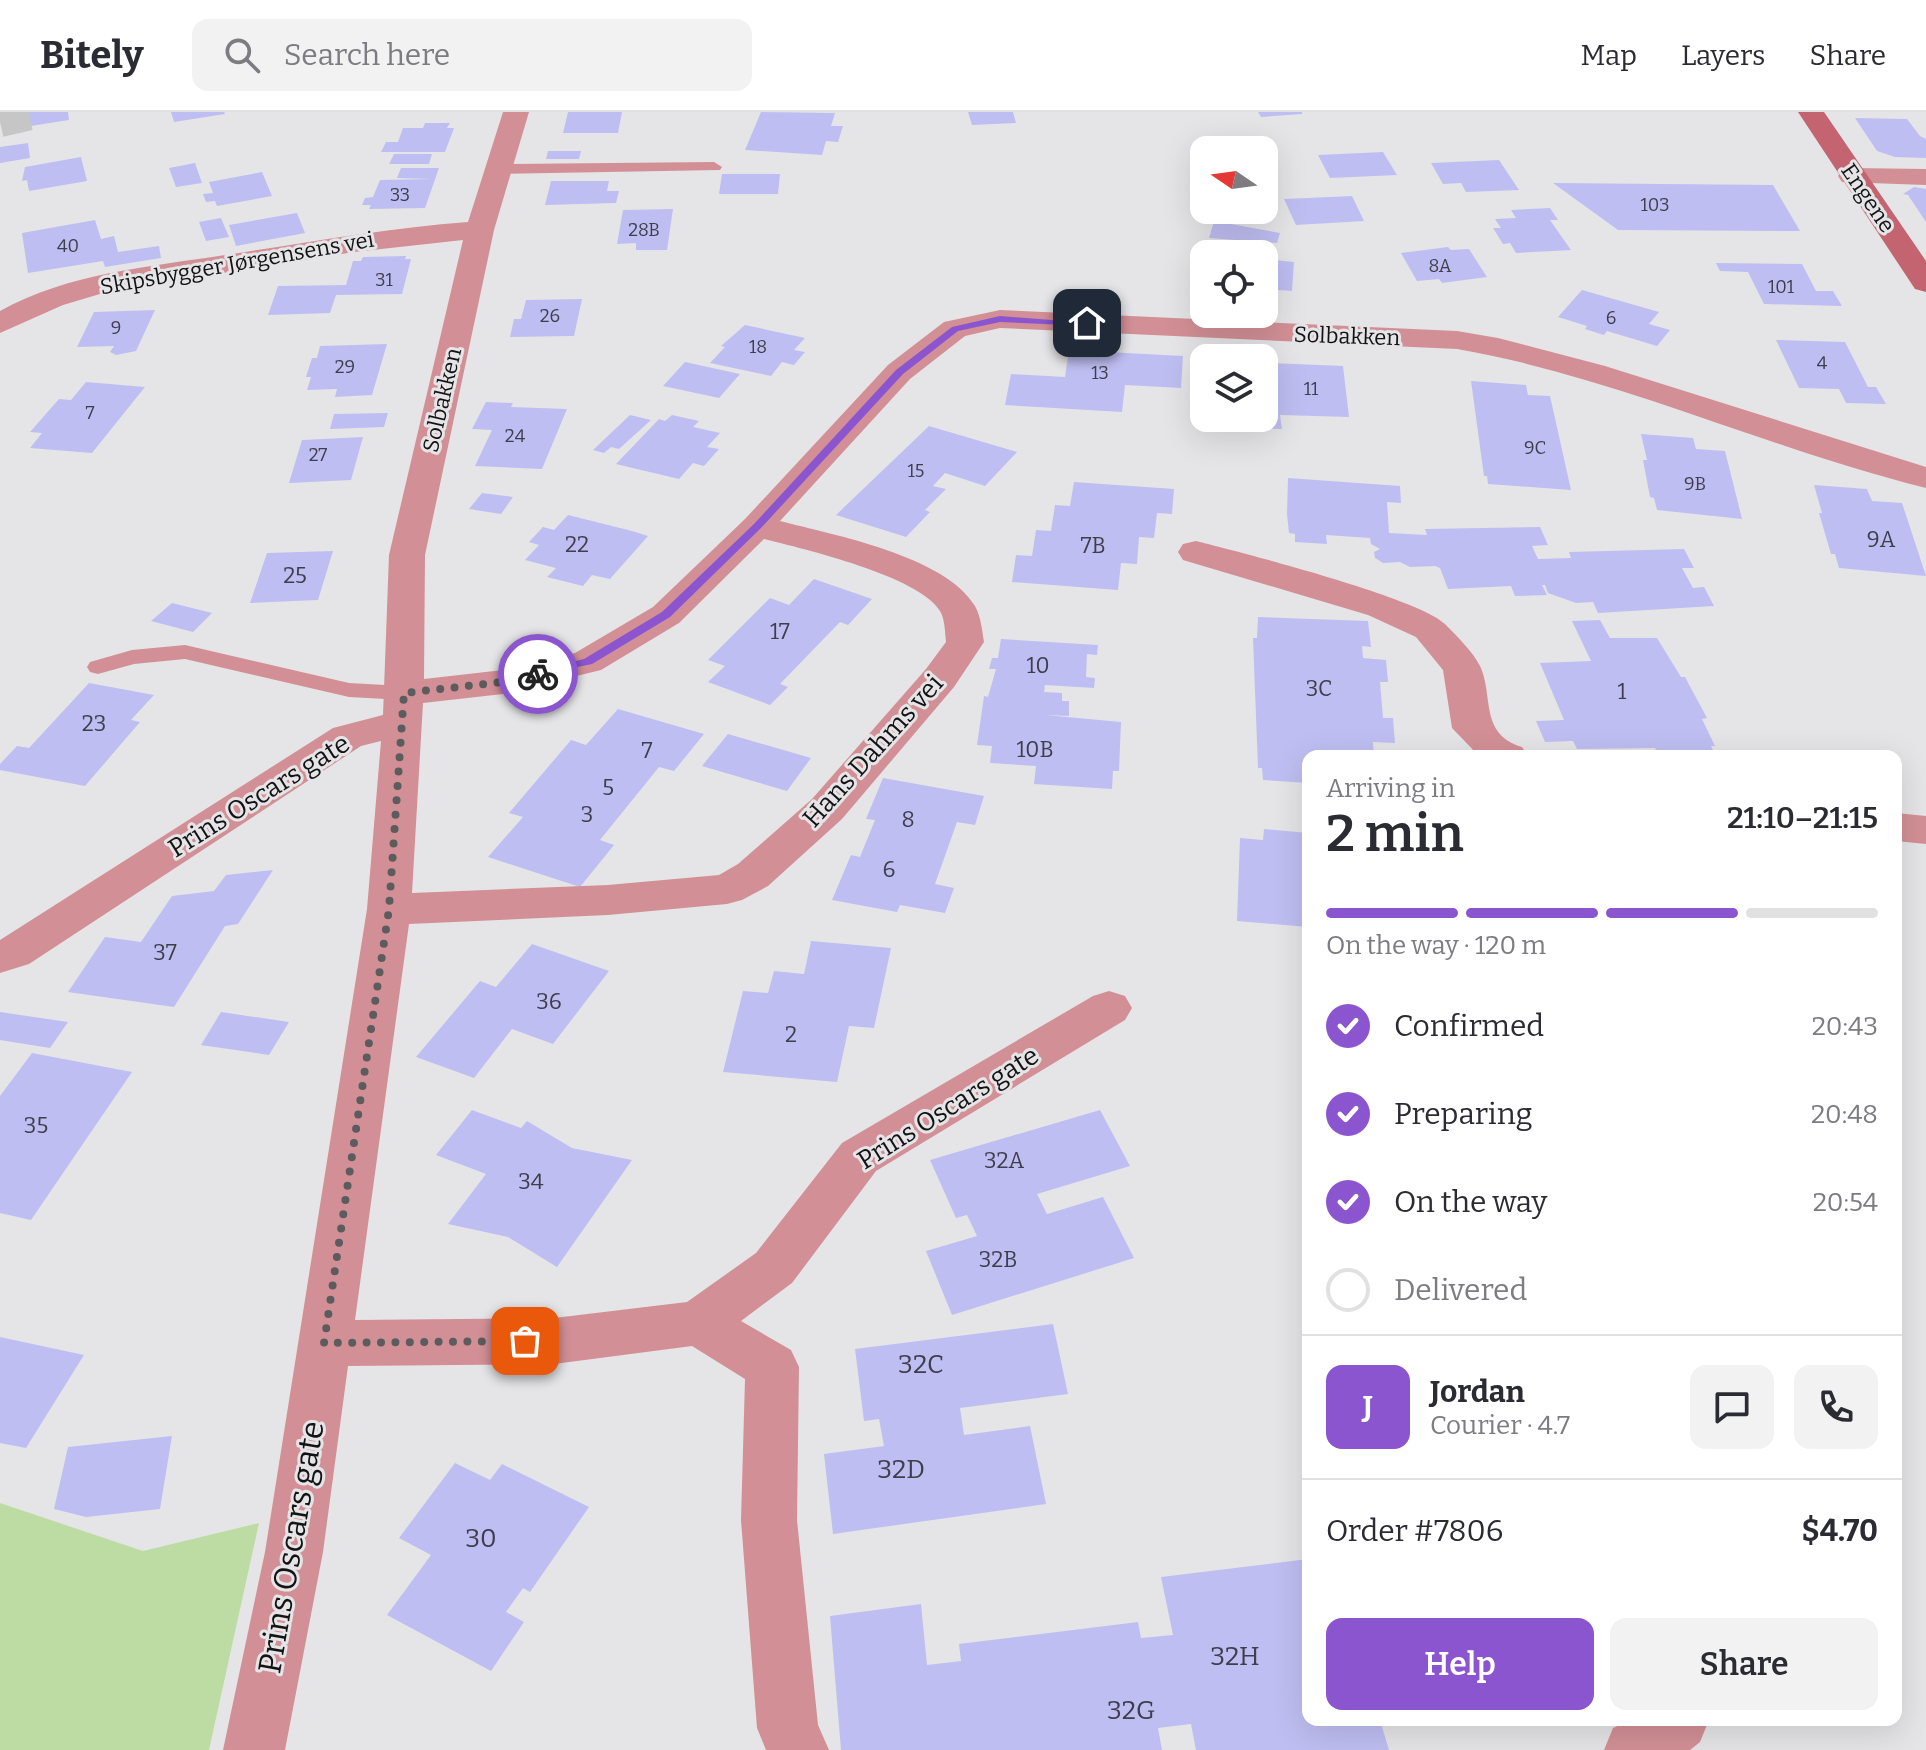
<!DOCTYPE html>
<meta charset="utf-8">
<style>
:root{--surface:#fff;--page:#f2f2f3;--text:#2b2b33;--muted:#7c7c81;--line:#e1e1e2;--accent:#8a55ce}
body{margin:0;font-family:Bitter,serif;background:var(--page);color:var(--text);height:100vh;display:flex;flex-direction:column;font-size:30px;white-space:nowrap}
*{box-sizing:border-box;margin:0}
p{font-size:26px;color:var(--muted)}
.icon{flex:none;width:44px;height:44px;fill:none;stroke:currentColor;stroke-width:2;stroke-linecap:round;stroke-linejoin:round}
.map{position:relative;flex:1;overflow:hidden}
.sheet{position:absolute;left:1302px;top:638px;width:600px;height:976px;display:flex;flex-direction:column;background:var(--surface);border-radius:16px;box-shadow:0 8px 32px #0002}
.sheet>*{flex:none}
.needle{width:52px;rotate:283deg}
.tools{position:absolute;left:1190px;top:24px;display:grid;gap:16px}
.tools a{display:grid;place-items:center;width:88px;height:88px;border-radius:16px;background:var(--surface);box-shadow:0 8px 32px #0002;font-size:40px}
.pin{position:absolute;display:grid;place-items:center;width:68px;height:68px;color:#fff;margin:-34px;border-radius:16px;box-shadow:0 4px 12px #0006}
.courier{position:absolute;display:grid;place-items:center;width:80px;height:80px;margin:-40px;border:6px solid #8a55ce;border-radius:50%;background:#fff;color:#222;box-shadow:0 2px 10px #0007}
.summary em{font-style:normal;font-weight:600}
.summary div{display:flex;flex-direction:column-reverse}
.summary{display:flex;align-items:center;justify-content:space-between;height:136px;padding:0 24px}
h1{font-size:52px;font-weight:600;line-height:60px}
.bar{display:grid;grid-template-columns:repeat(4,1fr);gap:12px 8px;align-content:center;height:96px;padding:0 24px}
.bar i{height:10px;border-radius:6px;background:var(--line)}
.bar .on{background:var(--accent)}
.bar p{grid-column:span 4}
.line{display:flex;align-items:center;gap:20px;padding:0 24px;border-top:2px solid var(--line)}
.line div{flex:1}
.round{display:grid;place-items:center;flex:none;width:84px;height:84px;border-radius:16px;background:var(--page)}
ol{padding:0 24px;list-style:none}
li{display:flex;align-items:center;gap:24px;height:88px}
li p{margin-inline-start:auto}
li .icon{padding:8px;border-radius:50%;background:var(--accent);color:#fff;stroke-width:4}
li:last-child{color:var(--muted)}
li i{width:44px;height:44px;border:4px solid var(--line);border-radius:50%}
.primary-button{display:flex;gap:16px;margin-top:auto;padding:16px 24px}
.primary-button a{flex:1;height:92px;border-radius:16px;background:var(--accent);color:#fff;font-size:32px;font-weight:600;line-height:92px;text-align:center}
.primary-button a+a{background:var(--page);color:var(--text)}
header{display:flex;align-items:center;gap:48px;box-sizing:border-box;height:112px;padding:0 40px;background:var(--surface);border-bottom:2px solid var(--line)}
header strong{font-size:38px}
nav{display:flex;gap:44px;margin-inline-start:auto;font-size:28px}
.search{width:560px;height:72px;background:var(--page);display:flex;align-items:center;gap:20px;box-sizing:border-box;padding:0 28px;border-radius:16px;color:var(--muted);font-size:30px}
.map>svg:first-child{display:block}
.green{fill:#bcdca4}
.building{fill:#bfbef2}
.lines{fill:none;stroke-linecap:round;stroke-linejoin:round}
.primary-tunnel{stroke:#c6c6c7;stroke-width:30;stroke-dasharray:30 15;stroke-linecap:butt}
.service{fill:#d29096;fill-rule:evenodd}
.minor{fill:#d29096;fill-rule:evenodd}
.secondary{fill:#c36470;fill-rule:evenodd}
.route{fill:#8a55ce}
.done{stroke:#5c5c5e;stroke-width:8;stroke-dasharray:0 14.4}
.labels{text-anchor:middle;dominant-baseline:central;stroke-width:6;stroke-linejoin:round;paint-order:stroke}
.far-number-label{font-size:18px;fill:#3e3e4c}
.far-street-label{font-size:22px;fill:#131314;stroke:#e5e5e7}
.number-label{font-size:22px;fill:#3e3e4c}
.street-label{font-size:26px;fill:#131314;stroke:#e5e5e7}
.near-number-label{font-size:26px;fill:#3e3e4c}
.near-street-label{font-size:32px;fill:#131314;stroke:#e5e5e7}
</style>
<header>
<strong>Bitely</strong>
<div class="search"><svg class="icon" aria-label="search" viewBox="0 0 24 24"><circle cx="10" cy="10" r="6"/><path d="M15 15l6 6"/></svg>Search here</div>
<nav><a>Map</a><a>Layers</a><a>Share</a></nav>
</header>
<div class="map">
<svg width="1926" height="1638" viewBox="0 0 1926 1638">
<rect width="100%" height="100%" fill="#e5e5e7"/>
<path class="green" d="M0,1391L143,1439L259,1411L209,1638H0Z"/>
<path class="building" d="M15,0H68L69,8L18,16Z
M171,0H224L225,2L174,10Z
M568,0H622L618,21H563Z
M761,0L835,1L831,14H843L838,30L826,29L822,43L745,38Z
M968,0H1013L1016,11L972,13Z
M1258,0H1302V2L1261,5Z
M1855,6L1907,7L1920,24L1926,27V46L1895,45L1877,39Z
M425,11H450L447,16H454L445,40H381L386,30H398L403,16H423Z
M28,31L30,46L0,51V35Z
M548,39H581L579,47H546Z
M1383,40L1397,63L1330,66L1318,43Z
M394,42H432L429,52H389Z
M81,45L87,69L29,79L27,68L22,69L25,55Z
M1499,48L1519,78L1466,80L1461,71L1443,72L1431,51Z
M195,51L202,71L176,75L169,56Z
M401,56H439L425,96L369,97L371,93H362L365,86L373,85L380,68L432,67L397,66Z
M262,60L272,84L217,94L215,89L206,90L203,82L213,81L209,70Z
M722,62H780L778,82H719Z
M551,69H609L607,79H619L616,91L545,93Z
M1553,71L1773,73L1800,119L1618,118Z
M1914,75L1926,77V110L1908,83L1903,82Z
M1352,84L1364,109L1296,113L1284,87Z
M1550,96L1558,108H1550L1571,138L1516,141L1510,131L1503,132L1493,116H1501L1495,107L1516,106L1511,98Z
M673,97L667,138H636V131L617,132L623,98Z
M297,101L305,121L236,134L229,113Z
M221,106L229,125L206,129L199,110Z
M95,108L101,127L114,124L118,140L159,134L161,146L105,155L103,149L28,161L22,121Z
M1214,109L1280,121L1277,131L1209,126Z
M1448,135L1451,138L1469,137L1487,165L1442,171L1439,167L1417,169L1401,141Z
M406,144L405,147H411L402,182L336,183L330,201L268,203L278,174L346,173L353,149H361L363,145Z
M1264,147L1294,150L1292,179L1264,177Z
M1716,151L1802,152L1816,179H1833L1842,194L1764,192L1748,160L1720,159Z
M1582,178L1659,200L1649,212L1670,218L1657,234L1607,219L1604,223L1585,217L1587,214L1558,205Z
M582,187L574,224L510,225L514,207H521L526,188Z
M155,198L136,239L116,243L110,240L114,234L77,235L94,200Z
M745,213L805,226L794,238L805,240L794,253L782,250L771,264L710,251L725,235L721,234Z
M1776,228L1845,230L1868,275H1876L1886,292L1846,291L1839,277L1799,276Z
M387,232L372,283L335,285L337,277L307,278L311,265H306L312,246H317L320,234Z
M1069,238L1183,244L1181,276L1125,273L1122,300L1005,293L1011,262L1065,265Z
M685,250L740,262L719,286L663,274Z
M1271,251L1343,254L1349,305L1280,303L1282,317L1245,316L1244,306H1264V294H1273L1272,285H1264V266H1272Z
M1471,269L1526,273L1528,283L1550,284L1571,378L1488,372L1487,364H1484Z
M86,270L145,275L92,341L30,336L42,321L30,320L59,287L71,288Z
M486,290L513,291L511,295L567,297L542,357L475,354L492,318L472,317Z
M388,301L384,315L330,317L334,302Z
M630,303L651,308L619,337L611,335L604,341L593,338Z
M672,303L699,309L693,315L720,321L707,335L719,337L704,354L693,351L679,367L616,352L659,307L665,309Z
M929,314L1017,340L985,374L945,361L933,374L946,377L925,398L930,400L906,425L836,403Z
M1641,322L1693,326L1696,337L1725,339L1742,407L1657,398L1654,386L1650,385L1643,348H1647Z
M363,325L351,368L289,371L302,328Z
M1288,366L1400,374L1401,391L1387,390L1389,421L1427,423L1425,417L1540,415L1548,433L1532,434L1538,447L1571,446L1569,440L1684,437L1694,456H1682L1693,476L1704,475L1714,494L1598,501L1593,490L1576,491L1548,481L1545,473H1542L1547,483L1515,484L1511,474L1448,477L1440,456L1435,454L1410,455L1400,450L1383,451L1375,446L1374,440L1380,437L1371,432L1370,426L1326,423L1327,432L1295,430V422L1289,421L1287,402Z
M1074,370L1174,377L1172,402L1157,401L1154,426L1139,425L1137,452L1121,451L1118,478L1012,470L1016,443L1032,444L1036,418L1051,419L1055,393L1070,394Z
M1814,373L1867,377L1872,389L1902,391L1926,464L1839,456L1835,442H1831L1819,401H1822Z
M482,381L513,385L501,402L469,397Z
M568,403L632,419L648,424L610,467L592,463L583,474L547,465L556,456L525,448L539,433L529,430L543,415L554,418Z
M333,439L318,488L250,491L267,441Z
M814,467L872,487L848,513L840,510L780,572L788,575L770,593L708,570L725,554L708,548L770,486L789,493Z
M172,491L212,501L193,520L151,509Z
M1258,505L1368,509L1371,535L1362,534L1363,546L1386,548L1388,570H1380L1383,606H1393L1395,631L1373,630L1374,644H1308V671L1263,668L1262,656H1258L1253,526H1257Z
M1600,508L1610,526H1657L1681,565H1685L1707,606L1702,607L1715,634H1711L1716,644H1659L1655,636L1577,637L1573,629L1545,630L1536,609L1564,608L1540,551L1591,549L1572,509Z
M1001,527L1098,533L1097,543L1087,542L1086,565L1095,566L1094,576L1045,573L1044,580L1062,581V589H1069V604L1045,603L1121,610L1119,659H1113L1112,677L1034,672L1036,654L990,651L992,634L977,633L984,584L988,585L996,557H989L992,546H998Z
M89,571L154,583L131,608L140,610L85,674L0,658V652L17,634L29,636Z
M618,597L704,622L674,659L659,655L600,728L614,733L580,775L488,745L523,705L509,701L571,628L586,633Z
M728,622L811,646L787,679L702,654Z
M883,666L984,684L975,713L957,710L935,772L954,776L945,801L900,793L897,800L832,788L851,743L860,745L875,708L866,707Z
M1264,717L1308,721V815L1237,809L1240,726L1263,728Z
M273,758L238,812L225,814L174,895L68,880L105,825L141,830L172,784L214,779L226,763Z
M811,829L891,836L874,916L849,914L837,970L723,960L743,879L768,881L774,859L804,862Z
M532,832L609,859L553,932L512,917L474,966L416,945L480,869L496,875Z
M0,900L68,910L50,936L0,928Z
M221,900L289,910L269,943L201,933Z
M32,941L132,960L31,1108L0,1101V984Z
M472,998L521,1016L527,1009L572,1036L632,1048L557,1155L508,1125L448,1112L486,1062L436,1043Z
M1100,998L1130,1054L1037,1082L1047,1102L1103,1085L1134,1146L952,1203L926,1139L977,1124L967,1103L956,1106L930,1048Z
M1053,1212L1068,1282L960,1296L964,1323L1030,1314L1046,1392L833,1422L824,1342L884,1334L879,1307L864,1309L855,1237Z
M0,1225L84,1243L26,1336L0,1331Z
M172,1324L160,1397L86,1405L54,1397L68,1335Z
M455,1351L490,1368L502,1352L589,1395L530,1480L523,1476L506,1500L524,1510L491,1559L387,1503L431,1443L399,1426Z
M1308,1447V1608H1380L1389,1638H1196L1191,1612L1158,1616L1162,1638H841L830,1504L921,1492L927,1553L961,1549L959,1532L1138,1510L1141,1526L1173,1523L1161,1465Z"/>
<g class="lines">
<path class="primary-tunnel" d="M0,10L44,0"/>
<path class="service" d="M714,50L722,55L720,58L499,62L491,57L499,52Z
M185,533L349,571L404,574L412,576L415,581L412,586L404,588L349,585L185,547L134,552L98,562L90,560L87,555L90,550L132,538Z"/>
<path class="minor" d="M503,0H529L494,118L425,443L424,567L503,558L575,541L653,495L745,407L888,253L944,210L1000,198L1457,219L1498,226L1605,254L1926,355V376C1768,337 1618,265 1457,237L1000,216L965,224L910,267L780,409C834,423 945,444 975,494C981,505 982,518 984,530L954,575L842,707L768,774L742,788L727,792L608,803L409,812L355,1208L554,1206L687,1190L756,1141L842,1031L1093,884L1109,879L1125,884L1132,896L1125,908L876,1059L792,1171L741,1209L791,1238L799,1255L797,1408L818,1613L829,1638H766L757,1616L741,1408L745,1267L692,1234L554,1252L348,1254L323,1440L285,1638H223L265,1440L367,797L381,629L361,634L29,852L0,861V828L333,616L383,603L389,443L463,128L354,140L110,179L63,193L0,221V199C68,161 149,155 225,143C306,131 386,116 468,110ZM764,427C804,437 919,464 940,499C945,507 945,521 946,530L926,557L812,687L738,752L719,763L608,773L412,781L423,591L503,582L601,558L679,511Z
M1852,56L1926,57V73L1842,70L1838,64L1842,58Z
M1196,429C1240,440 1419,486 1445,512C1456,523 1473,540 1480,554C1494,584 1479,622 1522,635L1528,644H1479L1452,616L1443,558L1416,525L1368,503L1183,448L1178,440L1183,432Z
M1896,701L1926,704V732L1896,729Z
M1631,1608H1709L1700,1630L1690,1638H1604L1613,1616Z"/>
<path class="secondary" d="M1798,0H1824L1926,149V180L1915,177Z"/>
</g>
<path class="route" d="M1000,204L1091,211L1087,214L1000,210L958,219L903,262L761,416L670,505L592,552L534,564V559L584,547L662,500L754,412L896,258L952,215Z"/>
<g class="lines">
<path class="done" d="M525,1229L324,1231L389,797L404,581L503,570L538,562"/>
</g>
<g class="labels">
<g class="far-number-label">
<text x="400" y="83">33</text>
<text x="1655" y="93">103</text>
<text x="644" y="118">28B</text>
<text x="68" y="134">40</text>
<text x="1440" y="154">8A</text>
<text x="384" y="168">31</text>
<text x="1781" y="175">101</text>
<text x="550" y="204">26</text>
<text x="1611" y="206">6</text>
<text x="116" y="216">9</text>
<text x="758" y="235">18</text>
<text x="1822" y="251">4</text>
<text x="345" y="255">29</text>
<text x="1100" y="261">13</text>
<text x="1311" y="277">11</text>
<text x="90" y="301">7</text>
<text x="515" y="324">24</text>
<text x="1535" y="336">9C</text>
<text x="318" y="343">27</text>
<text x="916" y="359">15</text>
<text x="1695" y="372">9B</text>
</g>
<g class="far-street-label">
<text transform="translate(1868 86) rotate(56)">Engene</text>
<text transform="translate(237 151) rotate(-10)">Skipsbygger Jørgensens vei</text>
<text transform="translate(1347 224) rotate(2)">Solbakken</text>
<text transform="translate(442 288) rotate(-77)">Solbakken</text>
</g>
<g class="number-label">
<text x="1881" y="427">9A</text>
<text x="577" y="432">22</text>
<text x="1093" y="433">7B</text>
<text x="295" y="463">25</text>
<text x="780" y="519">17</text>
<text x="1038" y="553">10</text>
<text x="1319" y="576">3C</text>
<text x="1622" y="579">1</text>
<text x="94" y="611">23</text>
<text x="1035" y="637">10B</text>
<text x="647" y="638">7</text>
<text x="608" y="675">5</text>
<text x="587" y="702">3</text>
<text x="908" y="707">8</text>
<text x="889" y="757">6</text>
<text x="165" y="840">37</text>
<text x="549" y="889">36</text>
<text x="791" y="922">2</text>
<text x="36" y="1013">35</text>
<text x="1004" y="1048">32A</text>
<text x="531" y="1069">34</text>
<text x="998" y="1147">32B</text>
</g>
<g class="street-label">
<text transform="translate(873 639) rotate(-48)">Hans Dahms vei</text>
<text transform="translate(259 684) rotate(-32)">Prins Oscars gate</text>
<text transform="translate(948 996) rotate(-32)">Prins Oscars gate</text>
</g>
<g class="near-number-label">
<text x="921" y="1252">32C</text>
<text x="901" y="1357">32D</text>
<text x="481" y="1426">30</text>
<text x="1235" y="1544">32H</text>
<text x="1131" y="1598">32G</text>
</g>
<g class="near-street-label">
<text transform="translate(291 1435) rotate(-80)">Prins Oscars gate</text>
</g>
</g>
</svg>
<div class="tools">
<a><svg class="needle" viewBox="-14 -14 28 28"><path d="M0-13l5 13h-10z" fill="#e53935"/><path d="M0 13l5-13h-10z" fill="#7c7c81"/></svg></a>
<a><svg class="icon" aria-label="locate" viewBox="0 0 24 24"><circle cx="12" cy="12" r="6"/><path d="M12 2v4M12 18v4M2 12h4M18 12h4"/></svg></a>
<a><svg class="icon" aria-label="layers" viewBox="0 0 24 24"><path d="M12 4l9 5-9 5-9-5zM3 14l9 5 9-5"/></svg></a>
</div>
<div class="pin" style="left:525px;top:1229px;background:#ea580c"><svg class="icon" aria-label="bag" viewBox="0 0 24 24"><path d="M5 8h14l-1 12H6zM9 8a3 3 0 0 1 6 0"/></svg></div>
<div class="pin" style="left:1087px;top:211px;background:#1f2937"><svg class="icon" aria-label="home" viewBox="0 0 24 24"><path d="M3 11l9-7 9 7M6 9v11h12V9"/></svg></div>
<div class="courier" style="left:538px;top:562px"><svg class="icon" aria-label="bike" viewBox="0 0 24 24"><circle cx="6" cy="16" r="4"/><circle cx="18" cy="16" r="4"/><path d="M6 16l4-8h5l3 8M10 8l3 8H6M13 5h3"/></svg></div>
<section class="sheet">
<div class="summary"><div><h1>2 min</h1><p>Arriving in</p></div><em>21:10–21:15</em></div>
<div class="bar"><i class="on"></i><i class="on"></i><i class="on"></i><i></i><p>On the way · 120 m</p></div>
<ol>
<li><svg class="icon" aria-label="check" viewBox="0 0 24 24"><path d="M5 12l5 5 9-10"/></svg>Confirmed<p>20:43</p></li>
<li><svg class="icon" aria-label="check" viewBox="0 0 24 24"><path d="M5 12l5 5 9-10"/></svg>Preparing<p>20:48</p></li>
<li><svg class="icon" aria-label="check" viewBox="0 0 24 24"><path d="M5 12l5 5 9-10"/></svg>On the way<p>20:54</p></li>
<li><i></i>Delivered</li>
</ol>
<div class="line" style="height:144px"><b class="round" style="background:var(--accent);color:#fff">J</b><div><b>Jordan</b><p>Courier · 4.7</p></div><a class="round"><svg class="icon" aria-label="chat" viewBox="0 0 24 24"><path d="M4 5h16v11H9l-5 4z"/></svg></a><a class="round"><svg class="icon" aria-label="phone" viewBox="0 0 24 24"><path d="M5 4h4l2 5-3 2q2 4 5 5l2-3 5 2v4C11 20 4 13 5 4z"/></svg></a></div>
<div class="line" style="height:104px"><div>Order #7806</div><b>$4.70</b></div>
<div class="primary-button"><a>Help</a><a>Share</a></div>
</section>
</div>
